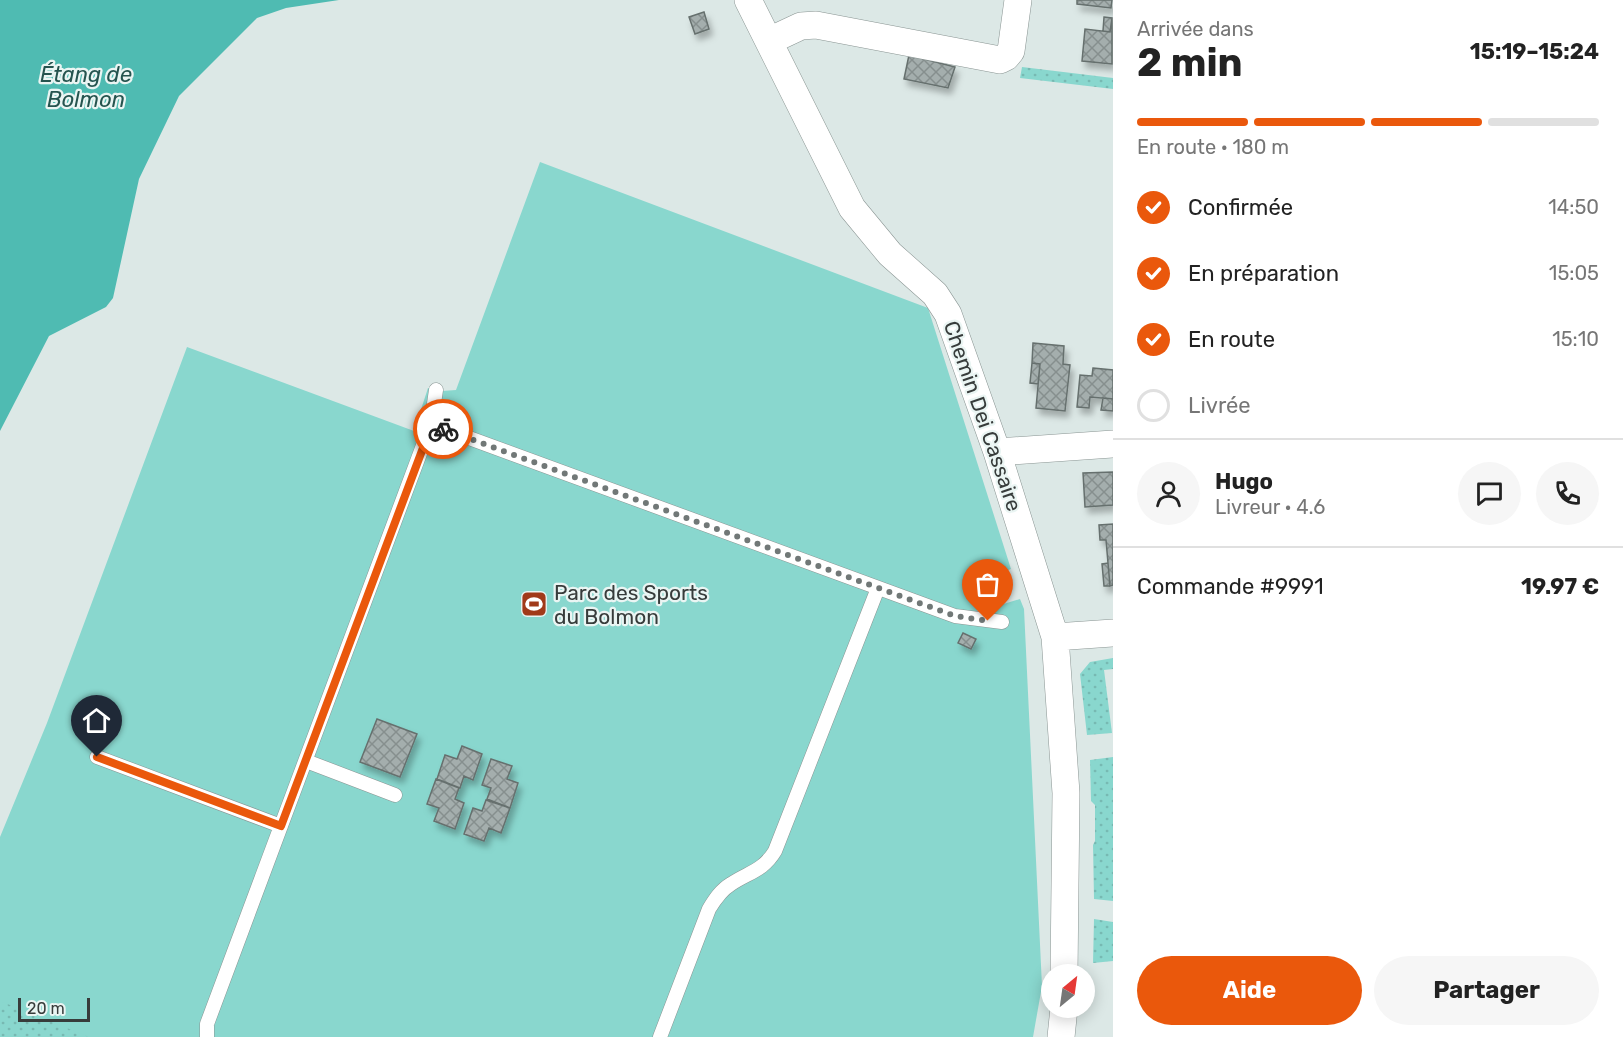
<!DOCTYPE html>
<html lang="fr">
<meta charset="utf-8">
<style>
:root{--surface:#fff;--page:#f6f6f6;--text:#222;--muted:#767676;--line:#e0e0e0;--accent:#ea580c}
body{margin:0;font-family:Rubik,sans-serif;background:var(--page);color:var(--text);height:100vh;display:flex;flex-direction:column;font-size:22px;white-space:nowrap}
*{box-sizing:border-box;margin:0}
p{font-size:20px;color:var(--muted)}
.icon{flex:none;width:33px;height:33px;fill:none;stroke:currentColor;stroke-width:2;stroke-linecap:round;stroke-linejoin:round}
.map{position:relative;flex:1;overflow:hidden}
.details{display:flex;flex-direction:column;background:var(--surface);width:510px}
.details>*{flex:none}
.needle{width:39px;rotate:29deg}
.controls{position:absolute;left:1041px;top:964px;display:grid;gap:12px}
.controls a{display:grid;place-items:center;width:54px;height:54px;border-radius:50%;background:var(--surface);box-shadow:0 3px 15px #0003;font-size:30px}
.scale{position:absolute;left:18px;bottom:15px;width:72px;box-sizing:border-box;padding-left:6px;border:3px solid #373c3b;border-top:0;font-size:16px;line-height:21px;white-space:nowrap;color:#373c3b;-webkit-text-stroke:4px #eaf5f3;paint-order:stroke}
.pin{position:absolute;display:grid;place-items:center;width:51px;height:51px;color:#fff;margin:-62px -26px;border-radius:50% 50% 50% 0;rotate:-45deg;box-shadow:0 0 6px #0007}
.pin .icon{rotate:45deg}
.courier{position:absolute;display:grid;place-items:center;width:60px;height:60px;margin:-30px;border:4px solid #ea580c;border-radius:50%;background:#fff;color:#222;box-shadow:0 2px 8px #0007}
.head em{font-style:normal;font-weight:700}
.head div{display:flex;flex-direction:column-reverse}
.head{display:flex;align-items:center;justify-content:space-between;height:102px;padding:0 24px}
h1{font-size:39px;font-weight:700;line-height:45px}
.bar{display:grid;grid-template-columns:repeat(4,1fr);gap:9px 6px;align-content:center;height:72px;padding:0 24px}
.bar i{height:8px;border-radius:4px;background:var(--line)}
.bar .on{background:var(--accent)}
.bar p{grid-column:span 4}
.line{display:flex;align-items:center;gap:15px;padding:0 24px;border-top:2px solid var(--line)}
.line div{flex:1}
.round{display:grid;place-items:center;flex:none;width:63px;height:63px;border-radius:32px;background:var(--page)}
ol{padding:0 24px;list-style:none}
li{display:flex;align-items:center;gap:18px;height:66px}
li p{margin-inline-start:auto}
li .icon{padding:6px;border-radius:50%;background:var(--accent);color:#fff;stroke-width:4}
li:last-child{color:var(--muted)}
li i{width:33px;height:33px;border:3px solid var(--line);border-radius:50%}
.cta{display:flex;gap:12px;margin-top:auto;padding:12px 24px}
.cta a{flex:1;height:69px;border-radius:36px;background:var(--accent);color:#fff;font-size:24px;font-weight:700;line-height:69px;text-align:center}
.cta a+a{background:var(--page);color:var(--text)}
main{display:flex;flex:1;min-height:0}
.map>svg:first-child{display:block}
.grass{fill:url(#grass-dots)}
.park{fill:#89d7ce}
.water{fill:#4fbbb2}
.building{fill:url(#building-cross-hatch);stroke:#66706e;stroke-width:1.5;filter:url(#shadow)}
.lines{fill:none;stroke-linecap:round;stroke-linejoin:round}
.lane-casing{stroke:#8a9593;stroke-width:15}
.street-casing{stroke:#8a9593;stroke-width:28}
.lane{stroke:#fff;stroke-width:14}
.street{stroke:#fff;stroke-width:27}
.done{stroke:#717877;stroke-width:6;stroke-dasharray:0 10.8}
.route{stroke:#ea580c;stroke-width:8}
.labels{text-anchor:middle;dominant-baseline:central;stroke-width:4.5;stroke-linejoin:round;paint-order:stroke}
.street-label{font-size:21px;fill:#373c3b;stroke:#eaf5f3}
.poi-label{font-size:21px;fill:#373c3b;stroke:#eaf5f3;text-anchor:start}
.water-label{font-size:22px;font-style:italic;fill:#25544f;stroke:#eaf5f3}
</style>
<main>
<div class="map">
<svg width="1113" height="1037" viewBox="0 0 1113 1037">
<defs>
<pattern id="grass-dots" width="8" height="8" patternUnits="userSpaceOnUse" patternTransform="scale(1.5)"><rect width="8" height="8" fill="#89d7ce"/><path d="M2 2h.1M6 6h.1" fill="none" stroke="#77b9b2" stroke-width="1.8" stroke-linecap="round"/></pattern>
<pattern id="building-cross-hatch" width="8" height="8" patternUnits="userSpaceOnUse" patternTransform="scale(1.5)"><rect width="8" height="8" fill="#a4aead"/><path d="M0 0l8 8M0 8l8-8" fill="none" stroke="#868f8e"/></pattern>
<filter id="shadow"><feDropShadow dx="3.5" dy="6" stdDeviation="3" flood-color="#0004"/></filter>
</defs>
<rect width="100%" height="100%" fill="#dce8e6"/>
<path class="grass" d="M1022,67L1113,78V89L1020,78Z
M1113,658V669L1104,670L1112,733L1087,735L1080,674L1090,662Z
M1113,757V901L1094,899L1093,845L1095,841V805L1091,801L1090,760Z
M1094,919L1113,922V961L1093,963Z
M0,994L115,1037H0Z"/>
<path class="park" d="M540,162L928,308L1011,569L969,584L978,612L1020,599L1024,609L1042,986L1033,1037H89L0,1001V837L47,723L187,347L414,431L428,388L442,391L456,390Z"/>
<path class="water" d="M0,0H339L286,8L257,18L179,96L139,179L113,298L106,307L49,336L0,431Z"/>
<path class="building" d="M1077,0H1112L1111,8L1077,4Z
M704,12L709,29L695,34L689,17Z
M1104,17L1112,18L1110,32L1103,31Z
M1112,18V64L1082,61L1085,29L1110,32Z
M909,55L955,67L948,88L904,79Z
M1033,343L1064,346L1063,364L1070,365L1065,411L1036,408L1040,364L1032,363Z
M1032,363L1040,364L1038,384L1030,383Z
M1093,368L1113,370V399L1090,397L1089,408L1077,407L1080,375L1092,376Z
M1103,398L1113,399V411L1101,410Z
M1113,472V505L1085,507L1083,473Z
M1113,524V585L1110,586L1106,540H1100L1099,525Z
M1108,563L1110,586H1104L1102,564Z
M989,595L992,603L981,607L978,598Z
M963,633L976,639L971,649L958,643Z
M377,719L417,734L400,777L360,762Z
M462,746L482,754L473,780L464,776L460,788L437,779L445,755L457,759Z
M491,759L512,766L507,779L518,783L510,808L487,799L491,788L482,785Z
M436,779L459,788L455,799L464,803L455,829L434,821L439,808L427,804Z
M486,800L510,808L501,833L489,828L484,841L464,834L473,808L482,811Z"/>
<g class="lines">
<defs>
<path id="lane" d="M431,424L955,616L1002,622
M97,757L281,826
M306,761L395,795
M207,1037V1024L431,424L436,390
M660,1037L709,909C715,899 721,890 731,884C749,872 763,871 775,851L878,588"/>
<path id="street" d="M748,0L852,208L890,254L935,294L948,314L997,452L1055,637L1066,793L1064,975
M769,41L801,26L816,25L1000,60L1006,57L1011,51L1018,0
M997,452L1113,444
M1055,637L1113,633
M1061,1037L1064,1008"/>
</defs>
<use href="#lane" class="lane-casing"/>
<use href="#street" class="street-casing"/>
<use href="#lane" class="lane"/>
<use href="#street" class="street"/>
</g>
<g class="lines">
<path class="done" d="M443,429L955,616L988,621"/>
<path class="route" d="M97,757L281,826L432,424L443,429"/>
</g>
<defs>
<symbol id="stadium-square" viewBox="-11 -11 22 22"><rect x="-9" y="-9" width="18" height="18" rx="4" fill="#a13a19" stroke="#eaf5f3"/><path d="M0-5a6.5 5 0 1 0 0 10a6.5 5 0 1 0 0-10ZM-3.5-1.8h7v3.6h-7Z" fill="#fff"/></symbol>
</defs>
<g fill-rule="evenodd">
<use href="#stadium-square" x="519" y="589" width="30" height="30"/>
</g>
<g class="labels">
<g class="street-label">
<text transform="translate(983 416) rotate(71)">Chemin Dei Cassaire</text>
</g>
<g class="poi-label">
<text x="554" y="592">Parc des Sports<tspan x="554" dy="24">du Bolmon</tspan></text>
</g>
<g class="water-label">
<text x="86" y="74">Étang de<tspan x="86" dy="25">Bolmon</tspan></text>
</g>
</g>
</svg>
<div class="controls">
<a><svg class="needle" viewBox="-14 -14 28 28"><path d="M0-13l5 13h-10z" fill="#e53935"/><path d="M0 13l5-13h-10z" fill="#767676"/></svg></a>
</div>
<div class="scale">20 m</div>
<div class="pin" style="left:988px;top:621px;background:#ea580c"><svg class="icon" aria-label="bag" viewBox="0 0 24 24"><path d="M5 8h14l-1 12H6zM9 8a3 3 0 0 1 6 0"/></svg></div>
<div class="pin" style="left:97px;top:757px;background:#1f2937"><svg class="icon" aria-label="home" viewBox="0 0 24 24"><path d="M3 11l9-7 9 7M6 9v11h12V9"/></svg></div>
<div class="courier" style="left:443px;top:429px"><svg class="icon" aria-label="bike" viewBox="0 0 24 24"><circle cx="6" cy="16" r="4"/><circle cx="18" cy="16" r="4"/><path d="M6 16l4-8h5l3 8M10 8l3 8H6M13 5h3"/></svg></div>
</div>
<section class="details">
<div class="head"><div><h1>2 min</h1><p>Arrivée dans</p></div><em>15:19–15:24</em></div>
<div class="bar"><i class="on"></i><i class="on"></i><i class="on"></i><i></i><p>En route · 180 m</p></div>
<ol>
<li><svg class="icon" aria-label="check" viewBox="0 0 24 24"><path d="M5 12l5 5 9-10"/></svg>Confirmée<p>14:50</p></li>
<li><svg class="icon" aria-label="check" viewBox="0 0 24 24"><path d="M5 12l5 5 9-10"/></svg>En préparation<p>15:05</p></li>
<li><svg class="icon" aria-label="check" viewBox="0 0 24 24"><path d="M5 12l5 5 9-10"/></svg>En route<p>15:10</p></li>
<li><i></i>Livrée</li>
</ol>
<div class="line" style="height:108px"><a class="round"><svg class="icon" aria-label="person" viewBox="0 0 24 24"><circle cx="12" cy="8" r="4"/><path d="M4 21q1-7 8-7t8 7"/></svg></a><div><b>Hugo</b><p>Livreur · 4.6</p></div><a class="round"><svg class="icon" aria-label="chat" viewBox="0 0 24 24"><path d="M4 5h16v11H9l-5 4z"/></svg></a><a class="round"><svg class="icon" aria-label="phone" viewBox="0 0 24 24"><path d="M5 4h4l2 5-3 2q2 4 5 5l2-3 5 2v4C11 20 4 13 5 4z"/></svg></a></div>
<div class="line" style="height:78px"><div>Commande #9991</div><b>19.97 €</b></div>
<div class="cta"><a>Aide</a><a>Partager</a></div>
</section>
</main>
